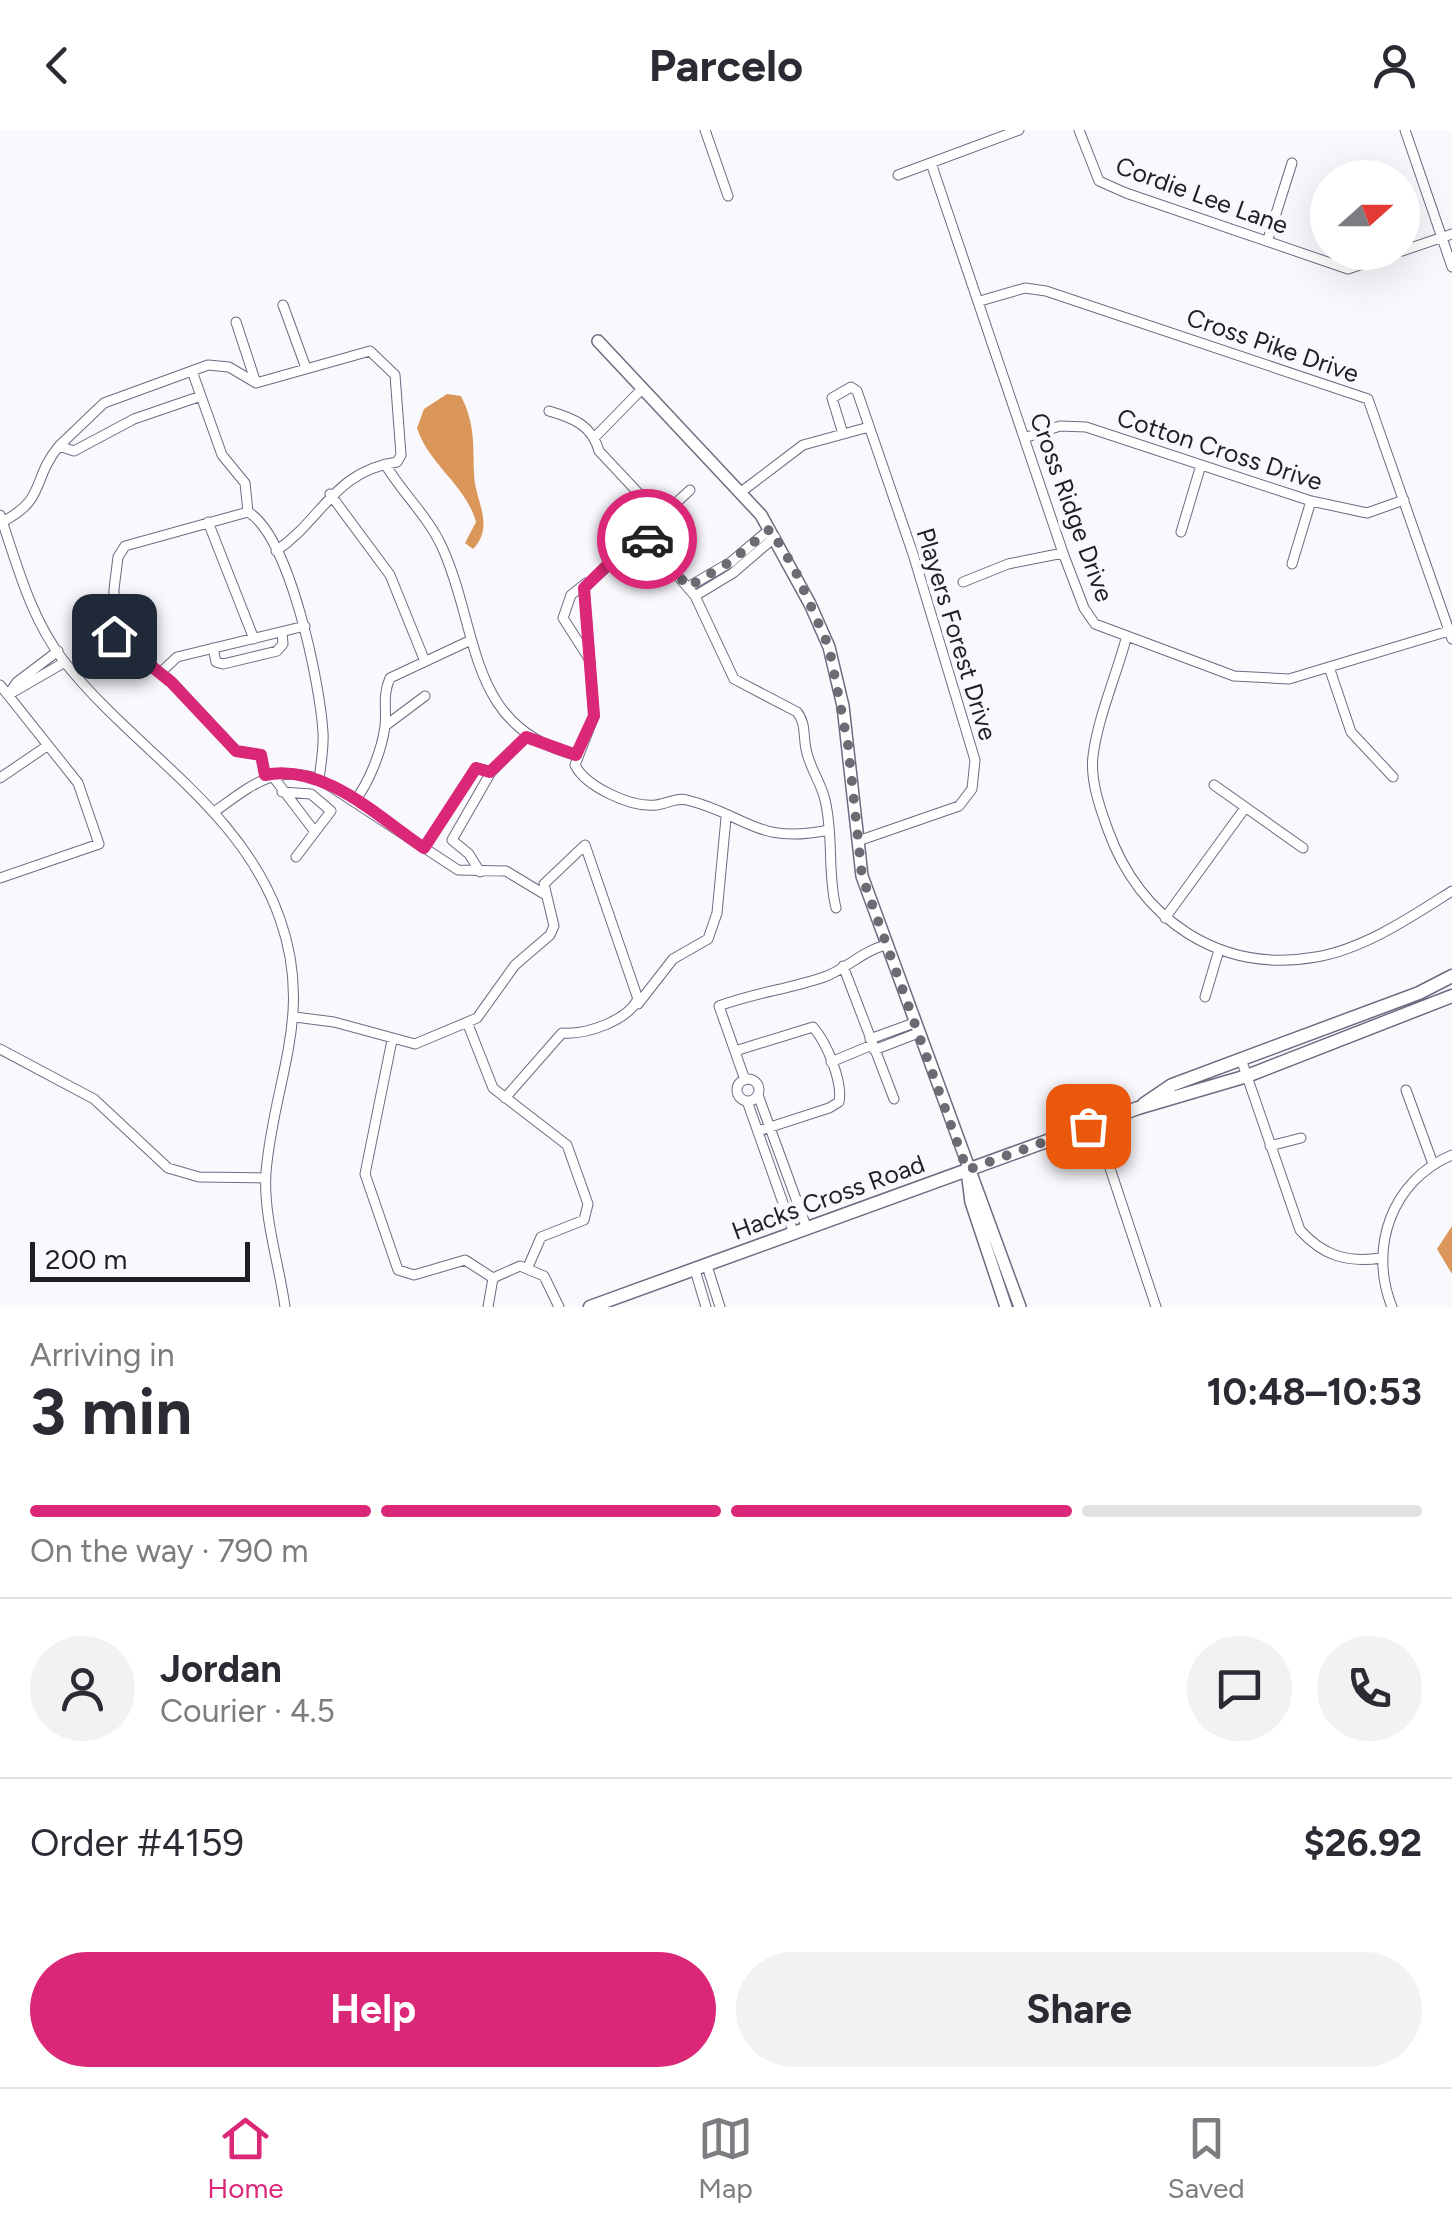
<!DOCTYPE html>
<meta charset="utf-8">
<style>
:root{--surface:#fff;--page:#f2f2f3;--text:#2b2b33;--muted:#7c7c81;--line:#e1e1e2;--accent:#db2777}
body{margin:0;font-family:Figtree,sans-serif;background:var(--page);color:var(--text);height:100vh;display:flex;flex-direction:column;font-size:38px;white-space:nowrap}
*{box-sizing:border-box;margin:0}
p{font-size:32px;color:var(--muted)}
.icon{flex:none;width:55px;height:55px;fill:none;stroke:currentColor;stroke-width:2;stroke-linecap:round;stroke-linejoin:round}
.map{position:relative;height:1177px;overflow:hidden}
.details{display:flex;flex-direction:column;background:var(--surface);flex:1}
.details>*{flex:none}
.needle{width:65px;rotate:69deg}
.controls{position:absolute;left:1310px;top:30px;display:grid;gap:20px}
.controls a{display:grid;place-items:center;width:110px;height:110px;border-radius:50%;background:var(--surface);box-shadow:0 10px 40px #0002;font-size:50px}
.scale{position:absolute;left:30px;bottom:25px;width:220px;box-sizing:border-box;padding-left:10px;border:5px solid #211e28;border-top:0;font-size:28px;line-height:35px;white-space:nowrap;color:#211e28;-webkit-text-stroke:8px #f9f8fd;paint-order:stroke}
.pin{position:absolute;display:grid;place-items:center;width:85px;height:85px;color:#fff;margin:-42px;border-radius:20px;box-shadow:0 5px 15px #0006}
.courier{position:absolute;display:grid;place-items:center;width:100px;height:100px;margin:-50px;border:8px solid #db2777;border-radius:50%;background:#fff;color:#222;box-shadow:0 2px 12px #0007}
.summary em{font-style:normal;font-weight:700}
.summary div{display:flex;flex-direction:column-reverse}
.summary{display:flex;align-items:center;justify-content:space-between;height:170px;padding:0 30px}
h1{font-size:65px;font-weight:700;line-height:75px}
.bar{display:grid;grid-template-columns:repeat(4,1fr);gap:15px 10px;align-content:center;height:120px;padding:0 30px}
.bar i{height:12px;border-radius:8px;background:var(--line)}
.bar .current{background:var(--accent)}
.bar p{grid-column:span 4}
.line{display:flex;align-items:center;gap:25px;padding:0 30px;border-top:2px solid var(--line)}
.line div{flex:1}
.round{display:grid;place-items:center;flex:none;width:105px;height:105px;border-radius:52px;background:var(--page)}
.cta{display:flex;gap:20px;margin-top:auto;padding:20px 30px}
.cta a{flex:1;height:115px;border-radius:60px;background:var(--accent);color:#fff;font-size:40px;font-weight:700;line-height:115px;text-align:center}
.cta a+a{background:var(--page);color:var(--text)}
header{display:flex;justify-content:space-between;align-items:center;height:130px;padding:0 30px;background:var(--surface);font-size:45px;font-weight:700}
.tab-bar{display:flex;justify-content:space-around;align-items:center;height:140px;border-top:2px solid var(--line);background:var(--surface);font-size:28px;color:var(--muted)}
.tab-bar a{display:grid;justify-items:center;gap:5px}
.tab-bar .current{color:var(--accent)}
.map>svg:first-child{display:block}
.water{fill:#da9759}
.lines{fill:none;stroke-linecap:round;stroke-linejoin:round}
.minor-casing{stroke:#706a82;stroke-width:11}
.tertiary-casing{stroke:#706a82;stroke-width:14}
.secondary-casing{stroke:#706a82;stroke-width:15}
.minor{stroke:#fff;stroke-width:9}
.tertiary{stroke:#fff;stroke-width:11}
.secondary{stroke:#fff;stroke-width:12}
.done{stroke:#6d6a73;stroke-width:10;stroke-dasharray:0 18}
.route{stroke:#db2777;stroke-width:12}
.labels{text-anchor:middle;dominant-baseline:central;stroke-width:9;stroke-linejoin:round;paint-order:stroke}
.street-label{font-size:25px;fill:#211e28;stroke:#f9f8fd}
</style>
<header><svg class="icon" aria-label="back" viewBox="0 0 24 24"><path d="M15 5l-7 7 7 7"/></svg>Parcelo<svg class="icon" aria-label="person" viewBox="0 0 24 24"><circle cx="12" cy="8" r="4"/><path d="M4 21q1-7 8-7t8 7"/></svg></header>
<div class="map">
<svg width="1452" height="1177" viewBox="0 0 1452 1177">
<rect width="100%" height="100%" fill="#f9f8fd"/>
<path class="water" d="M447,264L461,266C475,294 473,313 474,343C474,369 496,396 473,419L465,413L476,392C466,355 429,335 417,298L424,279Z
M1452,1096V1144L1437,1119Z"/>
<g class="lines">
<defs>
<path id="minor" d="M705,0L728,66
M1079,0L1099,51L1126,63L1348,139L1398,122
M1405,0L1452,137
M931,33L1063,423L1084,478L1095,494L1234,546L1289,549L1452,500
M898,45L1019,0
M1268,109L1292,33
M1402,121L1452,104
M980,171L1025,158L1046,161L1368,269L1452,509
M283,175L306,238
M236,192L256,253
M192,241L222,325L245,353L248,382C290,406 320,554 323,602C324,617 321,634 319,649
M549,281C573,288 592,295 599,321L660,386
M843,304L832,268L851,257L857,261L913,424L975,630L972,659L959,676L858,711
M595,307L642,259
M1024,308L1060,296L1086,297L1311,371L1367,383L1404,370
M59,316L104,273L208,235L229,237L256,253L370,221L395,245L401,325L397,332C334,341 322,390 276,421
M385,334C402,363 428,386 442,417C480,500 466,598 576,625
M690,360L584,458L594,586L575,635C586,657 632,678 656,675C667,674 676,667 687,670C748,685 755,715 829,700
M741,362L803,315L869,297
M330,364L390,445L424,529
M248,382L125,416L118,427L114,459V506L171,551L236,621L261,625L265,645
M0,385C17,434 30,487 63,530C133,620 241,677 280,789C314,885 274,949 266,1042C263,1086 279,1133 285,1177
M2,392C47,369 31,350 59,316L74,321L134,289L201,266
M208,392L254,509
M1181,402L1201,335
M641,403L695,466L734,549L797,582C806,593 803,605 806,619C809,637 821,652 825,670C834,707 827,742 836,778
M1292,434L1311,371
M963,452L1008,434L1063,423
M586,453L571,465L563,488L588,527
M688,457L731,432L770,399
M695,466L733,443L775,407
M1126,509C1116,546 1098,587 1093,626C1090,650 1100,678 1108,700C1140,789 1219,844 1316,827C1364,819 1411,787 1452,761
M213,518L216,532L223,534L277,521L283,514L282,502
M58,521L17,552L8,565L65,532
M1330,540L1351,602L1393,647
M160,543L177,527L305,496
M0,555L78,653L99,714L0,748
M385,596L425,566
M271,644L315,702L331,681L311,664L282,662
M0,648L47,616
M1214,655L1303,718
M354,672C369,653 382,620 385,596C387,578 382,566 390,548L469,511
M214,682C251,656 273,634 319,649L458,740L506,741L544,764
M424,718L476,638L491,642
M296,727L315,702
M480,742L469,724L452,710L491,642L526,607
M1165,788L1245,678
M843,836L894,969
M1205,867L1219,820
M638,874L673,829L708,809L717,783L726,688
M295,887L334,892L415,914L477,888L515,835L550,805L554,796L544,754L585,715L638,869C627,891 586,905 562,903L505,968
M467,892L493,958L567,1015L588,1074L584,1090L541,1107L528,1137
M870,909L914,893
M392,910L365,1044L398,1140L414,1145L465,1130L493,1148
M0,919L94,969L168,1038L199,1047L266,1048
M874,920L918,903
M735,921L813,897C827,913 843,952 839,972L829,978L758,1001
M1241,929L1300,1100C1323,1126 1348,1133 1381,1128
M831,932L872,915
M737 960a11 11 0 1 1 22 0a11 11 0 1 1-22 0Z
M745,950L719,876C753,863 790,859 824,847C847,839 862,821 886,815
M1406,960L1433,1034
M758,965L807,1099
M747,971L794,1104
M1095,993L1156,1177
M1270,1016L1301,1008
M707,1136L720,1177
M695,1140L706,1177
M488,1177L493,1148L520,1136L544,1146L559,1177
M1392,1177C1368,1118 1392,1050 1452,1025"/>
<path id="tertiary" d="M598,211L761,385L810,474L829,517L843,576L862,746L1020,1177
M968,1049L971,1072L1006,1177"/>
<path id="secondary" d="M1144,974L1172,955L1419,863L1452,846
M590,1177L1138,978L1247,946L1452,866"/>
</defs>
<use href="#minor" class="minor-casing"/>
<use href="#tertiary" class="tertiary-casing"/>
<use href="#secondary" class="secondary-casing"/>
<use href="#minor" class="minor"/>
<use href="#tertiary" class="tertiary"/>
<use href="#secondary" class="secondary"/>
</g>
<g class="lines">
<path class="done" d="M647,409L688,457L730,432L770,399L794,438L829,517L848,615L862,746L967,1040L1088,996"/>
<path class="route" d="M114,506L171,552L236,621L261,625L265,645C324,633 378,687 424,718L476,638L490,642L526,607L576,625L594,586L584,458L641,402L647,409"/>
</g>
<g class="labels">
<g class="street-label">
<text transform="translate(1202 65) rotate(20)">Cordie Lee Lane</text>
<text transform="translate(1273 215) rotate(19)">Cross Pike Drive</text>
<text transform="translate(1220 319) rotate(18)">Cotton Cross Drive</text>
<text transform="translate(1072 377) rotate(70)">Cross Ridge Drive</text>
<text transform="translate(957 504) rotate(73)">Players Forest Drive</text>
<text transform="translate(828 1067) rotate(-20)">Hacks Cross Road</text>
</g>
</g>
</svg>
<div class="controls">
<a><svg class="needle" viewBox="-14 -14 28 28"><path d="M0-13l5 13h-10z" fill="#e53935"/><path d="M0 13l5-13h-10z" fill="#7c7c81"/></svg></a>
</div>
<div class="scale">200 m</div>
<div class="pin" style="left:1088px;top:996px;background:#ea580c"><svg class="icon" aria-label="bag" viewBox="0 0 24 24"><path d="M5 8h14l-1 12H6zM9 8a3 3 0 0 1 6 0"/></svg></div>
<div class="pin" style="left:114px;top:506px;background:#1f2937"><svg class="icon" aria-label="home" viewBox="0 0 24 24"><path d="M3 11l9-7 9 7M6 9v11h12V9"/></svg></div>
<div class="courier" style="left:647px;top:409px"><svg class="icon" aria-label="car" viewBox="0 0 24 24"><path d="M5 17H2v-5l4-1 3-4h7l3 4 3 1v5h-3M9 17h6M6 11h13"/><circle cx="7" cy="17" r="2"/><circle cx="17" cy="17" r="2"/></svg></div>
</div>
<section class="details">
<div class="summary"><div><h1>3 min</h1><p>Arriving in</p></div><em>10:48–10:53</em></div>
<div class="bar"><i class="current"></i><i class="current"></i><i class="current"></i><i></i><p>On the way · 790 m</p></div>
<div class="line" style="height:180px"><a class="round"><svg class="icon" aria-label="person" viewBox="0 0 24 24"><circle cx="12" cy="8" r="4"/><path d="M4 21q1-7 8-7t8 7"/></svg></a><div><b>Jordan</b><p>Courier · 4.5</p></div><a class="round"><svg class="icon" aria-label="chat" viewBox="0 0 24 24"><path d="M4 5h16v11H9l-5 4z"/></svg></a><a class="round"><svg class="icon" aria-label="phone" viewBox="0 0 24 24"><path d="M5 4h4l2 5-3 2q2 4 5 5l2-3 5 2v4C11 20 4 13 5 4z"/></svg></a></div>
<div class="line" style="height:130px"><div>Order #4159</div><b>$26.92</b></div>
<div class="cta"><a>Help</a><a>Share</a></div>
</section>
<nav class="tab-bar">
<a class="current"><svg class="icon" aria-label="home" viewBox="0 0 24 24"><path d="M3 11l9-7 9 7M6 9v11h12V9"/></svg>Home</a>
<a><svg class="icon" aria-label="map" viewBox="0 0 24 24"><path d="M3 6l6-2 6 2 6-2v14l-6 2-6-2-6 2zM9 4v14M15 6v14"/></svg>Map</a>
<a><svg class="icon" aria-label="saved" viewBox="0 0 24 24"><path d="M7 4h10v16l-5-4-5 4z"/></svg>Saved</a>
</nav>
